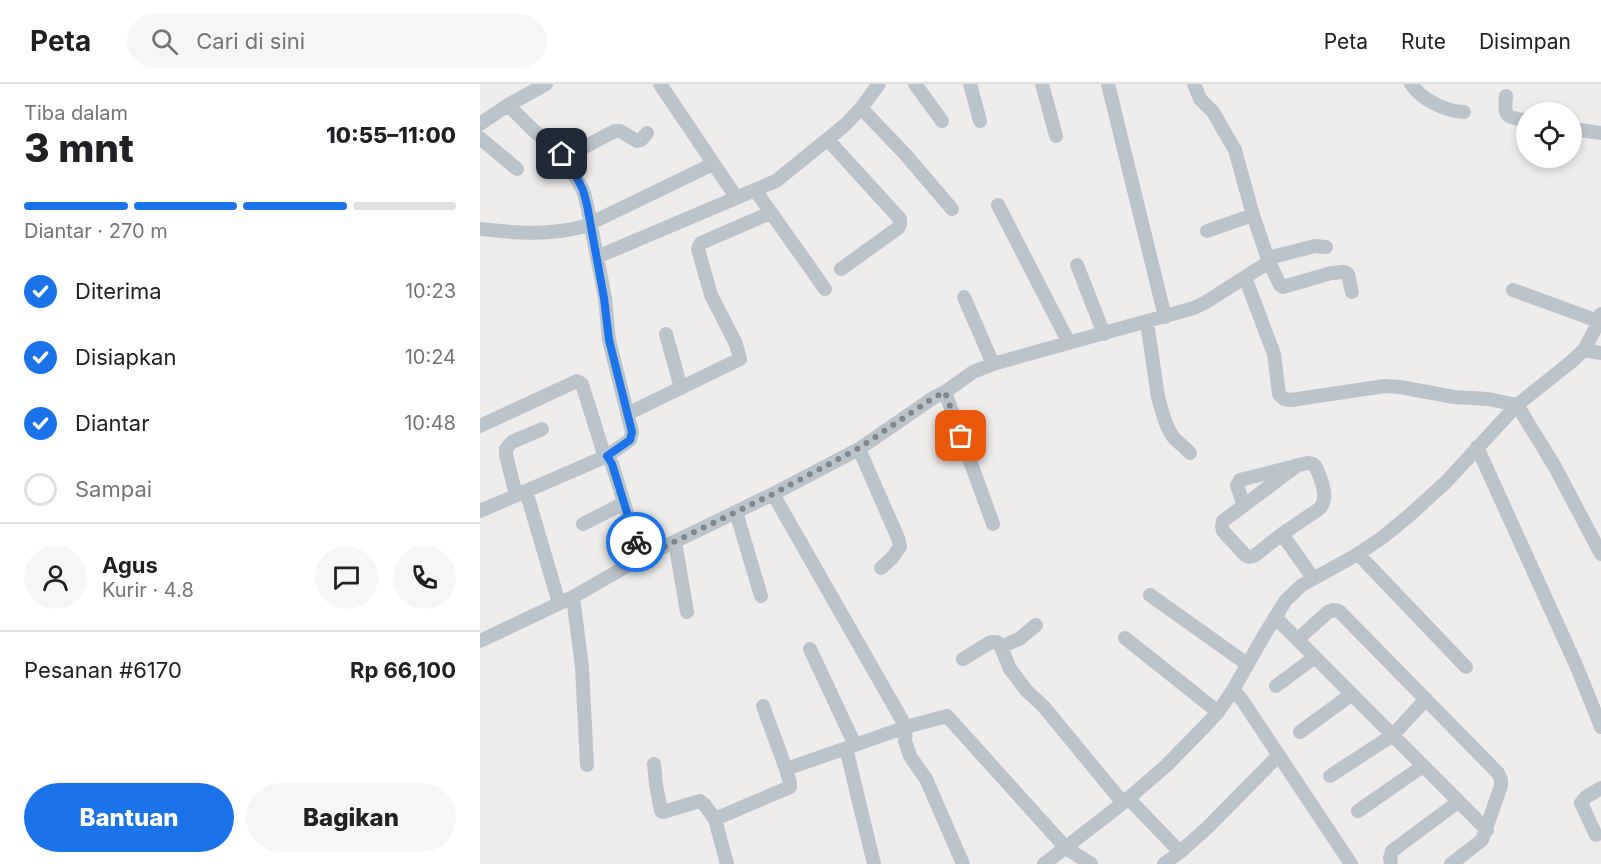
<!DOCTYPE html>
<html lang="id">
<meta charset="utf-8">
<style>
:root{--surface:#fff;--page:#f6f6f6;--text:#202124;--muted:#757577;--line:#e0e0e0;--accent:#1a73e8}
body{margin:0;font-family:Inter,sans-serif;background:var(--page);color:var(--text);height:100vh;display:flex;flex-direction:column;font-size:22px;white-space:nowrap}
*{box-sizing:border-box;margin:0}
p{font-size:20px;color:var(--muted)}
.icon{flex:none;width:33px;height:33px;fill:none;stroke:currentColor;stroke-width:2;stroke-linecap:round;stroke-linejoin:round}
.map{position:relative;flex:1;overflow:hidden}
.details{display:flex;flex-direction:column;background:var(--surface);width:480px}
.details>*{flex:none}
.controls{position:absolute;left:1036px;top:18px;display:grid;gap:12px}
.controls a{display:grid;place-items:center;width:66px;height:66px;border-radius:50%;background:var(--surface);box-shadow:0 3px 9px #0003;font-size:30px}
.pin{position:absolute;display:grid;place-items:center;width:51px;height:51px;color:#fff;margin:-26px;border-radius:12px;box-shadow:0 3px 9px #0006}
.courier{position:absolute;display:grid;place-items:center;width:60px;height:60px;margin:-30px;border:4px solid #1a73e8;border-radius:50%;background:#fff;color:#222;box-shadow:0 2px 8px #0007}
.head em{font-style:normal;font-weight:800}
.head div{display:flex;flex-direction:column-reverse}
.head{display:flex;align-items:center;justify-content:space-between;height:102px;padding:0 24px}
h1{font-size:39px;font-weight:800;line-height:45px}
.bar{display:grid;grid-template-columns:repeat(4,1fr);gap:9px 6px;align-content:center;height:72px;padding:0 24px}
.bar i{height:8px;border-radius:4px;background:var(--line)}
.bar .on{background:var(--accent)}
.bar p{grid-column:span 4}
.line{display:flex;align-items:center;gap:15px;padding:0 24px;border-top:2px solid var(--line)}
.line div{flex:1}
.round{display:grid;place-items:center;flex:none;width:63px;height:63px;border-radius:32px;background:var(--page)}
ol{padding:0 24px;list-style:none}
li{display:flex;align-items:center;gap:18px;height:66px}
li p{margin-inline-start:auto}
li .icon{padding:6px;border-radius:50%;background:var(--accent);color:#fff;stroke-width:4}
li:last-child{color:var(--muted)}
li i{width:33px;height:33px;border:3px solid var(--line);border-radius:50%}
.cta{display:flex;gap:12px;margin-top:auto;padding:12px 24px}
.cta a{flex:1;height:69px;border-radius:36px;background:var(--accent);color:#fff;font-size:24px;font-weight:800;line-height:69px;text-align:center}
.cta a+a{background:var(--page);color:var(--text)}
header{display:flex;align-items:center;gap:36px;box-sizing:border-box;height:84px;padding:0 30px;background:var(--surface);border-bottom:2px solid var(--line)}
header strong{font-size:28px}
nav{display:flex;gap:33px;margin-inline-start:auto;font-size:21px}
.search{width:420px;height:54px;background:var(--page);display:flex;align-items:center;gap:15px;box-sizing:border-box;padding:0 21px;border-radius:33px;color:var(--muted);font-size:22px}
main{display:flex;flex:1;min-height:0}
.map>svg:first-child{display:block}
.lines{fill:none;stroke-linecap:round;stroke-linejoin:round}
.minor{stroke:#bcc4cb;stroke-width:14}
.done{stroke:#81878c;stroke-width:6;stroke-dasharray:0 10.8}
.route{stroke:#1a73e8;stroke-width:8}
</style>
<header>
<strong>Peta</strong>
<div class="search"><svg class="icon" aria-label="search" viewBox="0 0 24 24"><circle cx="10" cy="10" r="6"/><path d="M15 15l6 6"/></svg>Cari di sini</div>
<nav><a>Peta</a><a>Rute</a><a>Disimpan</a></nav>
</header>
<main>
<section class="details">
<div class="head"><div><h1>3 mnt</h1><p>Tiba dalam</p></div><em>10:55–11:00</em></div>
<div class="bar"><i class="on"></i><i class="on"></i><i class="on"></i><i></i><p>Diantar · 270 m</p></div>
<ol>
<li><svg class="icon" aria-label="check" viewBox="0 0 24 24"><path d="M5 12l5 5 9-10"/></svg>Diterima<p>10:23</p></li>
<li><svg class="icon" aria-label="check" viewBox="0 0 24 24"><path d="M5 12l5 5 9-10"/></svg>Disiapkan<p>10:24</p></li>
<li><svg class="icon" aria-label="check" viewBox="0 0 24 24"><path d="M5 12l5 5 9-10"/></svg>Diantar<p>10:48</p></li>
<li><i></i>Sampai</li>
</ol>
<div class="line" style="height:108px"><a class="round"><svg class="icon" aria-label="person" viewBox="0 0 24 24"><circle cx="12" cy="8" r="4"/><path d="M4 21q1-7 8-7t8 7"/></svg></a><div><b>Agus</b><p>Kurir · 4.8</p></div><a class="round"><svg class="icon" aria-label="chat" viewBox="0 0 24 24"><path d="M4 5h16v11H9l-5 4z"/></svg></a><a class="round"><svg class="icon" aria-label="phone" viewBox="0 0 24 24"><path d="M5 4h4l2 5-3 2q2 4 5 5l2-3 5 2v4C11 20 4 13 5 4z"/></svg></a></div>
<div class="line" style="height:78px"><div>Pesanan #6170</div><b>Rp 66,100</b></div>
<div class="cta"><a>Bantuan</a><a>Bagikan</a></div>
</section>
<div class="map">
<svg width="1121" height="780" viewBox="0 0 1121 780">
<rect width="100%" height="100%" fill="#efecec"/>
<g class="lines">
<path class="minor" d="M180,0L256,113
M435,0L462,37
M490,0L500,37
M562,0L576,52
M628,0L685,233
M931,0C942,16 965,27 984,28
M1026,12C1024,34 1026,32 1047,37
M28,21L53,46L82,70L103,106L107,121L125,214L129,256L152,348L150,356L127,372L132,380L161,474
M381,24L425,70L472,125
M0,40L28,21L66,0
M1092,45L1121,49
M0,54L37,85
M348,56L420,135V140L418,144L361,185
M85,73L135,47H140L157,57L161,56L167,49
M275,106L345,205
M518,121L589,259
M0,145C36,149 70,152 105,142L233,80
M727,147L773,131
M117,173L296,97L365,41L381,24L399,0
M788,174L835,162L846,163
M789,178L800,201L803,203L851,189L864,188L868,190L872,208
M597,181L624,250
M765,193L794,270L799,310L804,315L811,316L905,302L920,303L974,313L1008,315L1037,321L1075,383L1121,470
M1033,206L1118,237
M484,213L513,280
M667,238L678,313C682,327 686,345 695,355C700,360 706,364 710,369
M186,250L201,304
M1104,266L1121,269
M465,308L513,440
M147,330L260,275L256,260L231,211L218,165L221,159L290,129
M0,342L97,297L102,300L123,367L127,372L0,427
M997,363L1096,581L1121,643
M379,365L418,454L420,463L412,474L401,484
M46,407L79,519
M293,410L426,643L425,657L430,672L446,695L483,780
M36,411L26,371V365L32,358L62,345
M764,421L757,402L760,396L827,379L833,380L836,383C841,396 850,414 839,425L802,450L774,472L769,473L765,471L743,447L742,442L743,437L818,381
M256,428L281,512
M103,440L144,419
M802,450L833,494
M195,458L207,528
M878,470L986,583
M670,511L767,580
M93,513L102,583L107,681
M795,533L1007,746
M556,541L539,555L521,563L530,585L547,607L564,623L643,719
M645,554L738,628
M818,555L848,528L853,526L859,527L1018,689L1021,696V702L1002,756L971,780
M0,557L93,513L161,474L293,410L379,365L453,314L465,308L493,288L513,280L714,224L726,218L789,178L773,131L755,66L733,28L720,15L714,0
M330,565L375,661L426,643L467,632L586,764L611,780
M483,575L511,558H517L521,563
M796,602L835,573
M753,606L762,616L871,780
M283,622L306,685L375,661
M820,648L872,610
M366,664L394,780
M174,680L176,701L181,727L183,728L220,717L224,720L235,735
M850,692L913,651L946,615
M648,714L700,768
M878,727L943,682
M1116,751L1101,719L1106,713L1121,704
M247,780L235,735L310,703V699L306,685
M564,780L643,719L687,681L725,642L738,628L753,606L786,548L806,516L822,501L878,470L903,453L932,429L966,398L1037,321L1091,278L1104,266L1114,247L1121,230
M684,780L700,768L728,743L799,671
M911,780L910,774L912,767L978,718"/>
</g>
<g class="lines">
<path class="done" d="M156,458L161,474L293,410L379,364L453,314L465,308L481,352"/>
<path class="route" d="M82,70L96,92L103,106L107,121L124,214L129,256L152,348L150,356L127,372L132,380L156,458"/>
</g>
</svg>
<div class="controls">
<a><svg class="icon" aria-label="locate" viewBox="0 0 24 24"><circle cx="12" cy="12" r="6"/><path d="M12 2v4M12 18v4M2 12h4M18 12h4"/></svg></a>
</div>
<div class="pin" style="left:481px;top:352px;background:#ea580c"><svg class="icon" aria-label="bag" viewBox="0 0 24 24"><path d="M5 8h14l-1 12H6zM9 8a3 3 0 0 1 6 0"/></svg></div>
<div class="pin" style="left:82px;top:70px;background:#1f2937"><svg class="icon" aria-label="home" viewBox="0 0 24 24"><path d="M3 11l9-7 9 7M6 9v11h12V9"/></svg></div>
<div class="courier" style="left:156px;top:458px"><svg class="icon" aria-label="bike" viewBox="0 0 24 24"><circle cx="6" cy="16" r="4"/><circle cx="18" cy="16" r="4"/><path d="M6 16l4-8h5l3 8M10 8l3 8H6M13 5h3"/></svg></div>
</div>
</main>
